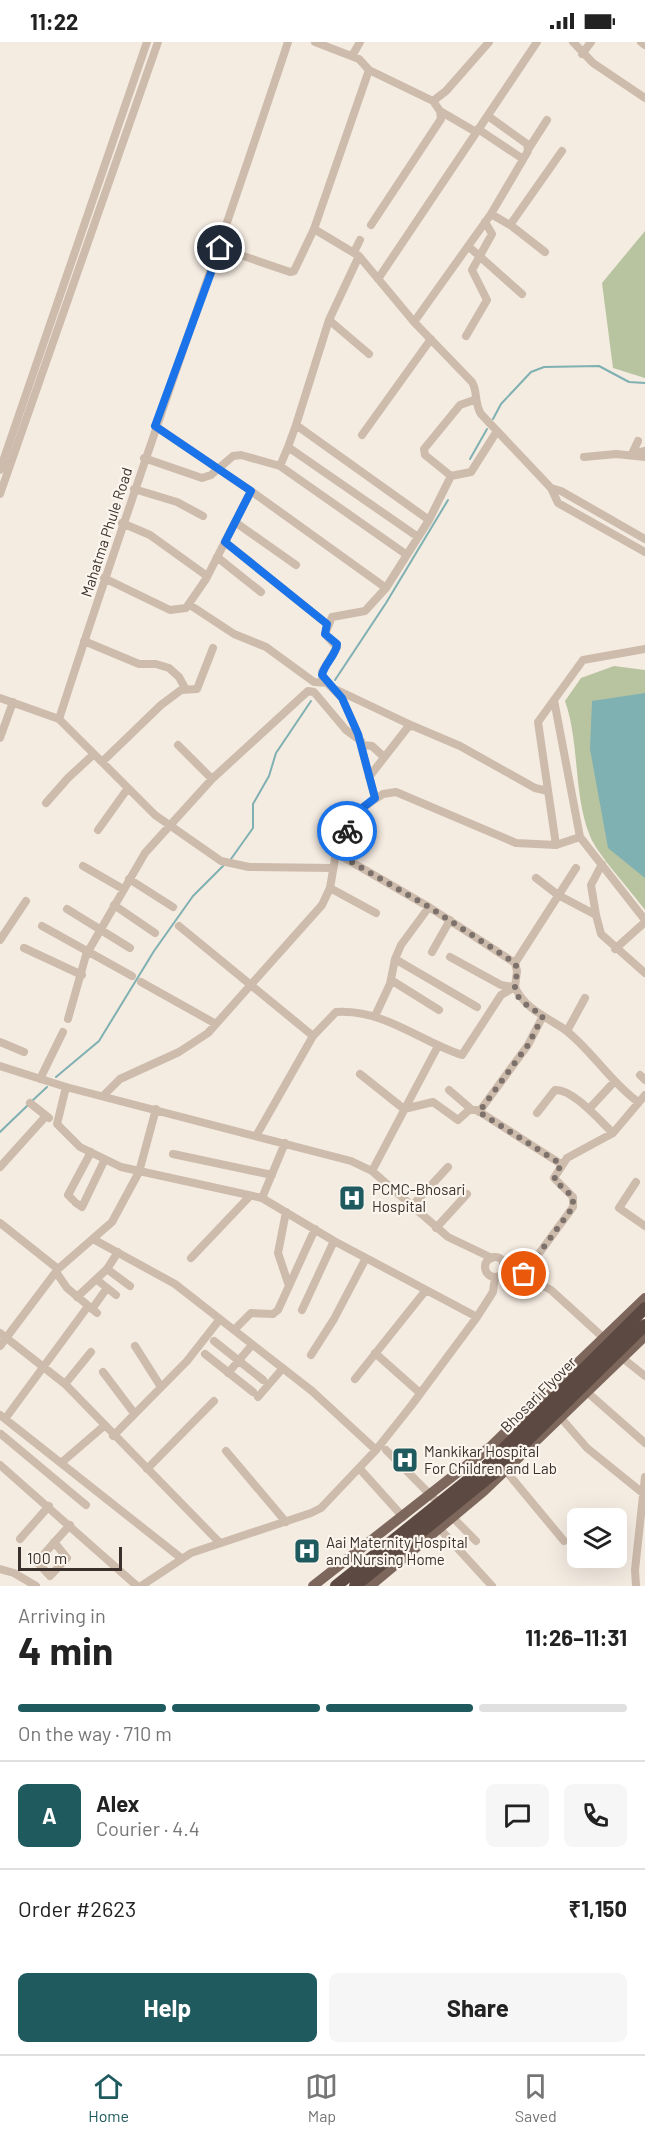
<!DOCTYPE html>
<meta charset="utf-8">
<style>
:root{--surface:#fff;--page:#f6f6f6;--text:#222;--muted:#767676;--line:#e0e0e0;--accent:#1f5a5e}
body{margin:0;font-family:Barlow,sans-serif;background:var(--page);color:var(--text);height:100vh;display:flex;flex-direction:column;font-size:22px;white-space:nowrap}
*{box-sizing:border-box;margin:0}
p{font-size:20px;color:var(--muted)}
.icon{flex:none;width:33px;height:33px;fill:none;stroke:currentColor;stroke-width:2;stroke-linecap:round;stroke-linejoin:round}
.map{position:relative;height:1544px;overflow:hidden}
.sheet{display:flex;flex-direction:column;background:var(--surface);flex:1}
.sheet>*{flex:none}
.controls{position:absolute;left:567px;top:1466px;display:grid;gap:12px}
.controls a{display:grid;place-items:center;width:60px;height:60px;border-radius:9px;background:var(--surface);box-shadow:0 6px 24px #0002;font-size:30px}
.scale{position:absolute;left:18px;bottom:15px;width:104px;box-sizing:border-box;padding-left:6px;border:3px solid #3b302b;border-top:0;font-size:16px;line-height:21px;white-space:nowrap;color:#3b302b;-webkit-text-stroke:4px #fbf5ee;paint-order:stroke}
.pin{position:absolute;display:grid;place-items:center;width:51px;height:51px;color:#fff;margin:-26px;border:3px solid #fff;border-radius:50%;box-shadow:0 2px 6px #0007}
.courier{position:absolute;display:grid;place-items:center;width:60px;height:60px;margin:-30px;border:4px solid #1a73e8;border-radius:50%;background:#fff;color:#222;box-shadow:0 2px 8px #0007}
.overview em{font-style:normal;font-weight:700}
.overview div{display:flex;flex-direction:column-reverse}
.overview{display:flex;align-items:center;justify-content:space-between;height:102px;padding:0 18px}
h1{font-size:39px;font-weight:700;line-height:45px}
.bar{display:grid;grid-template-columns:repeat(4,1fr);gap:9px 6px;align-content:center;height:72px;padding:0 18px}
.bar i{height:8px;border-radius:4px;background:var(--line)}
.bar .selected{background:var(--accent)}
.bar p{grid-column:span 4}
.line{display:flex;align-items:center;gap:15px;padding:0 18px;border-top:2px solid var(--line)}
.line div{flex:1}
.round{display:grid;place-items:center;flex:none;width:63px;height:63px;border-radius:9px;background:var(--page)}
.cta{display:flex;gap:12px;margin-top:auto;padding:12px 18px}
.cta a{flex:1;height:69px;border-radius:9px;background:var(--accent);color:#fff;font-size:24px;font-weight:700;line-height:69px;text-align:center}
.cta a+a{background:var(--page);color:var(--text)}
.status{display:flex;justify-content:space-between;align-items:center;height:42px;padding:0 30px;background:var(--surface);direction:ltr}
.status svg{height:16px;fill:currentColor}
.menu{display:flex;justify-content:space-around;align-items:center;height:84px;border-top:2px solid var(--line);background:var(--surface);font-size:16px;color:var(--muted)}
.menu a{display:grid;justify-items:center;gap:3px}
.menu .selected{color:var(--accent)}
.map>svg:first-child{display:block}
.green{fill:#b8c4a0}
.water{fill:#7fb0b2}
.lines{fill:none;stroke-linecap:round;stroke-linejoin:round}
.stream{stroke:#7fb0b2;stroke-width:2}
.minor{stroke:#cdbbac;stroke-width:8}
.major{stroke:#7d675c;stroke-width:10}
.highway{stroke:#5c4a42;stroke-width:12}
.done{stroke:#7c716b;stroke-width:6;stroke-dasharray:0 10.8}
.route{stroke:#1a73e8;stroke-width:8}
.labels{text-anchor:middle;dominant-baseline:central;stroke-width:4.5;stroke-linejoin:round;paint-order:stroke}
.street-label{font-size:15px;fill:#3b302b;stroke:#fbf5ee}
.poi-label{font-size:15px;fill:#3b302b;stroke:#fbf5ee;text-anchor:start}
</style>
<div class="status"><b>11:22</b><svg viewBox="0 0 49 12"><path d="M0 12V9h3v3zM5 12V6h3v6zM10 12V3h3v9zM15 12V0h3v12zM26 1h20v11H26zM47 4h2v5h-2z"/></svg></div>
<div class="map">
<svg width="645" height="1544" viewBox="0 0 645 1544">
<rect width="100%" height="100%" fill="#f4ebe1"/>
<path class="green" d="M645,189V336L613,326L602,241Z
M614,624L645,628V868C633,851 596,811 590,794C573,752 580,702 565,659L581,636Z"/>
<path class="water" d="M645,651V836L608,806L590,707L592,659Z"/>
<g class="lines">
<path class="stream" d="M493,377L501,362L531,330L544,325L599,324L629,340L645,341
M470,417L487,387
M335,638L386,561L448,458
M231,817L253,786V762L269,734L276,711L311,659
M56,1035L99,999L154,909L193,854L224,823
M32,1059L47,1045
M0,1090L28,1063"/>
<path class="minor" d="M315,0L359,17L369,28L433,59
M573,0L593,21L645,56
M641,0L645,3
M582,12L591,0
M352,14L360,0
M440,69L476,90
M478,87L523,117
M529,106L547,78
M491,172L510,183L562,109
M509,182L545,210
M371,183L441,77L440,69L433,59L446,49L489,0
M314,187L359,214L414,280L472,340C478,350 474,361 481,372L551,446L558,461L645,510
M468,204L522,252
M220,206L290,230L294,229L314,187L369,28
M354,210L360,198
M378,237L537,0
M329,278L369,312
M414,280L491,172L528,109L527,102L488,74
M466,294L487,258L472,228L492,192L485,180
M296,383L329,278L359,214
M362,393L431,297
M638,399L632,412L645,409
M288,405L296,383L429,478
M584,415L616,412L645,415
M144,416L202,436L211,433L233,414L241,413L280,424L407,513
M280,424L288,405L418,495
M0,428L147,0
M451,434L425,413L424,407L460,363L474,358
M551,446L561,449L645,497
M134,447L177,460L203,474
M251,449L386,546L365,569L332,575L325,592L337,605L322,630L323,637L342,656L358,692L375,756
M0,452L158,0
M235,480L296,523
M122,481L150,493L207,534
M225,500L327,582
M217,515L261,550
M104,536L170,568L186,566L206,537L251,449L155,384
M386,546L429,478L451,434L471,430L497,389
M190,563L234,592L266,605L314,640L328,641
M84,599L139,622H156L169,626L179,635L185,646
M337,648L413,684
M0,656L59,677L155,773L221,819L249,825L333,826
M554,658L580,795L645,878
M59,677C132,450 213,226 288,0
M0,696L13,660
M178,703L212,737
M362,703L372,704L384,715
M102,720L161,663L181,648L197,647L213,606
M369,735L408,685L413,684L460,704L535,746L548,749
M46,761L68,736L94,712
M98,788L128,746
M556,803L538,680L583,618L645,607
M336,811L429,865L515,921
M83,824L123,847
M576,826L515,921L517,929L515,945C524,966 546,975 564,987C590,1006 610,1040 638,1060
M536,836L558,853L596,873L601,892L645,931
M129,837L173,865
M330,846L376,871
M114,863L155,891
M67,867L130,906
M596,873L591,843L602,822
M42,884L132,934
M179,884L313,994
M0,898L26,859
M24,906L82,933
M615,907L645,880
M432,910L450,878
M450,915L501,943L513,945
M395,917L477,965
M391,938L439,968
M141,940L216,982
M375,974L390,942L395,917L401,903L429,865
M68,977L86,913L145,811L212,737L308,649L314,650L346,688L361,699
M567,989L585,956
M0,1000L24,1010
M0,1024L66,1045L351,1119L372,1129L448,1195L492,1216
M360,1032L404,1067L433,1060L458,1078L469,1068H477L561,1122
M640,1033L645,1038
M40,1037L63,990
M66,1045L57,1082L80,1105L121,1125L262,1156L334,1199L477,1275
M449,1048L471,1067
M103,1054L120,1037L179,1010L208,991L322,863L330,846L336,811L361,767L383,752L396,750L516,801L556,803L580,795
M30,1061L49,1076
M589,1067L614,1040
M479,1070L528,1003L543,974
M537,1071L555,1048C572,1046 601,1080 613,1091
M256,1094L313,994L336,970C384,967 419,999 462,1013L501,953L515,945
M173,1112L272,1133
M0,1125L46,1074
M372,1129L438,1004
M636,1140L619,1166L645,1184
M262,1156L285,1101
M73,1158L68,1153L91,1110
M76,1161L82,1165L105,1117
M412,1164L448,1125
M286,1170L278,1211L289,1244
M0,1181L58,1227
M436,1186L467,1152
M93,1197L175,1242L312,1349L376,1408
M485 1225a10 10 0 1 1 20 0a10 10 0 1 1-20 0Z
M191,1216L250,1154
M503,1221L551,1248L607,1299
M107,1227L130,1244
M56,1230L67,1246L97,1271
M524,1232L573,1165V1155L554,1136L567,1116L613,1091L645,1053
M96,1237L116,1253
M77,1255L107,1227L118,1210
M92,1267L107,1246
M302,1268L334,1199
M234,1288L251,1271L273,1272L278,1268L315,1187
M0,1291L65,1342L220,1501
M214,1299L263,1338
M0,1304L58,1227L112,1180L139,1130L156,1067
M135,1304L161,1345
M375,1311L420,1351
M205,1312L253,1350
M311,1313L334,1277L366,1216
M620,1314L645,1334
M103,1330L134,1371
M228,1331L252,1303
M355,1337L426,1248
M65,1342L91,1310
M587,1350L645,1401
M258,1355L283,1326
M0,1373L181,1516
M561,1376L587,1406L645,1453
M5,1377L86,1267
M1,1392L86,1463
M113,1394L187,1319L220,1277
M386,1408L476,1499
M226,1409L286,1480
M61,1421L104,1384
M0,1423L137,1544
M359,1426L403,1475
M147,1427L214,1359
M506,1429L564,1499
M440,1487L492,1544
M20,1497L49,1464
M54,1500L67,1516L50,1534L37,1520L39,1518C49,1506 59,1495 70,1483
M0,1527L14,1531L36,1544
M141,1544L191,1511L311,1471L321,1466L376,1408L411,1364L477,1275L493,1250L495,1235
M636,1544L635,1528L645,1435"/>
<path class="major" d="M313,1544L490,1405L645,1256
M370,1544L484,1449L645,1294"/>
<path class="highway" d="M336,1544L487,1423L645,1266
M355,1544L494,1431L645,1283"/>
</g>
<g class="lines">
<path class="done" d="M347,789L336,811L429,865L515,921C519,930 515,937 515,945C514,958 535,968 543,974L528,1003L479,1070L561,1122L554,1138L573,1155V1165L524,1232"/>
<path class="route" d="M220,206L155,384L251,449L225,500L327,582L325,592L337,602C337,612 324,622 322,633L342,656L358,692L375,756L361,767L347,789"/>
</g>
<defs>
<symbol id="hospital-square" viewBox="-11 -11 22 22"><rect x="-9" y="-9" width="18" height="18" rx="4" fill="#1f5a5e" stroke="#fbf5ee"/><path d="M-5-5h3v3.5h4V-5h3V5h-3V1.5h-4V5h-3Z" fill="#fff"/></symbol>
</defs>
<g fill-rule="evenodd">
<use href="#hospital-square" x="337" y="1141" width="30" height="30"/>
<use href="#hospital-square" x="390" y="1403" width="30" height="30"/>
<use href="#hospital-square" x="292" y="1494" width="30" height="30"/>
</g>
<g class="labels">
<g class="street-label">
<text transform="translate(106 490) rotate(-72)">Mahatma Phule Road</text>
<text transform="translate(538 1352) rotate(-45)">Bhosari Flyover</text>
</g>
<g class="poi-label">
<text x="372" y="1147">PCMC-Bhosari<tspan x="372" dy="17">Hospital</tspan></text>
<text x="424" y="1409">Mankikar Hospital<tspan x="424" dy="17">For Children and Lab</tspan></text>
<text x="326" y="1500">Aai Maternity Hospital<tspan x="326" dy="17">and Nursing Home</tspan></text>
</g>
</g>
</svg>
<div class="controls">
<a><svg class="icon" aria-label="layers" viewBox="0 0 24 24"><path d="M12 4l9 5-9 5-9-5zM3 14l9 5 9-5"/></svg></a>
</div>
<div class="scale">100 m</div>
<div class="pin" style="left:524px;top:1232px;background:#ea580c"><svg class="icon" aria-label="bag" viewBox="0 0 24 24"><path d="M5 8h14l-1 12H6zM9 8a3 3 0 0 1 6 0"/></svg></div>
<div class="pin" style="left:220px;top:206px;background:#1f2937"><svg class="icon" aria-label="home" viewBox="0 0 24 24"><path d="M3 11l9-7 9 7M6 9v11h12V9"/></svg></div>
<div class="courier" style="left:347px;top:789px"><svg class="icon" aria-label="bike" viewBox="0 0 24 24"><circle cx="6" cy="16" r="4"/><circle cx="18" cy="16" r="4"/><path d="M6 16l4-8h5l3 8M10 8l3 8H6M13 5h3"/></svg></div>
</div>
<section class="sheet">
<div class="overview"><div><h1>4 min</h1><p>Arriving in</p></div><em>11:26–11:31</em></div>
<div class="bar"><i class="selected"></i><i class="selected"></i><i class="selected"></i><i></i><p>On the way · 710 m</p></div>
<div class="line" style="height:108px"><b class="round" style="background:var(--accent);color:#fff">A</b><div><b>Alex</b><p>Courier · 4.4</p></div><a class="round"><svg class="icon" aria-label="chat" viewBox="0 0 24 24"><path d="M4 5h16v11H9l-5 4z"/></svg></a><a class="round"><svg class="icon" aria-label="phone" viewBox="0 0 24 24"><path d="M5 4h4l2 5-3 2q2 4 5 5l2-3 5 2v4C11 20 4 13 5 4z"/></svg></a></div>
<div class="line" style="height:78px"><div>Order #2623</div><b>₹1,150</b></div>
<div class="cta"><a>Help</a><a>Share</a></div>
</section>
<nav class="menu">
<a class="selected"><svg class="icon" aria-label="home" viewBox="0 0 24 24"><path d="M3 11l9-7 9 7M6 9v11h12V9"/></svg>Home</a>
<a><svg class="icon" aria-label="map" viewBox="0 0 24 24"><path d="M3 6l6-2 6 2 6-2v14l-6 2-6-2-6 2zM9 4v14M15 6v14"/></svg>Map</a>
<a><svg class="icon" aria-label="saved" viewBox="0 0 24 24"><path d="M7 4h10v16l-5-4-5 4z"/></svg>Saved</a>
</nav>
